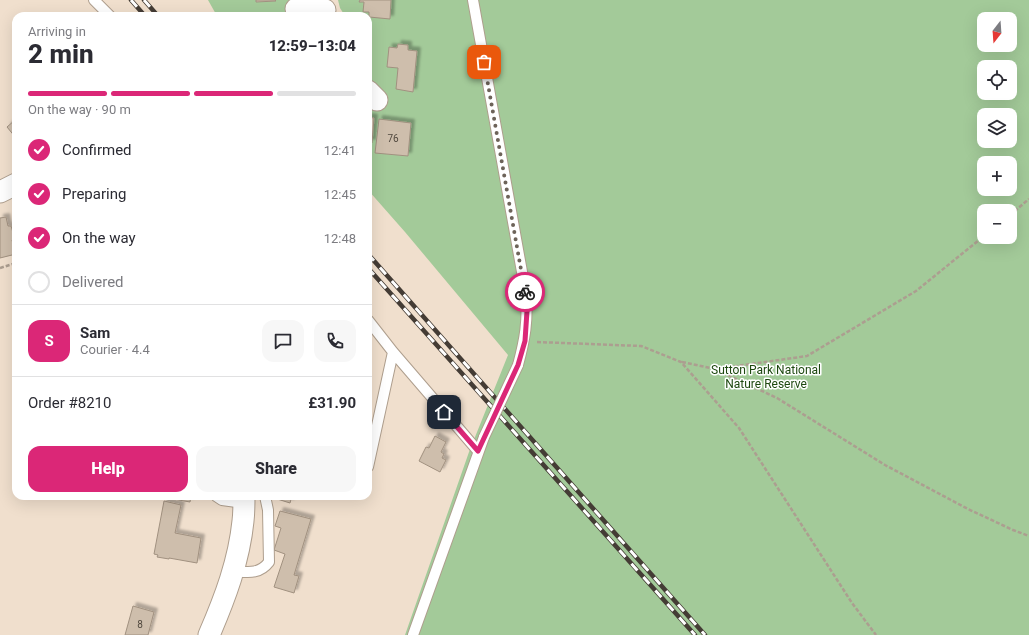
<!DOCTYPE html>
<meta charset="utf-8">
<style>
:root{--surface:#fff;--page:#f7f7f7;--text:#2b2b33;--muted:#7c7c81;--line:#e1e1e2;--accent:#db2777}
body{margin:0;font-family:Roboto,sans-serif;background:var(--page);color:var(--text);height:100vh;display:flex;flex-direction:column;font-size:15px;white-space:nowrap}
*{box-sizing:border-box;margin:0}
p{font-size:13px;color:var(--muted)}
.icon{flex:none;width:22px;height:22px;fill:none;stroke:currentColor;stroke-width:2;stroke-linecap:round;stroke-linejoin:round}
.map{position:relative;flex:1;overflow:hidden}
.sheet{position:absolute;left:12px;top:12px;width:360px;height:488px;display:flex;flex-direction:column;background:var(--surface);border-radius:12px;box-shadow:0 4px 16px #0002}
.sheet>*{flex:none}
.needle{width:26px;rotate:197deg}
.fabs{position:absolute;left:977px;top:12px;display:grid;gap:8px}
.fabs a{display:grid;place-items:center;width:40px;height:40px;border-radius:8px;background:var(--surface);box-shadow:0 4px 16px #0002;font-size:20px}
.pin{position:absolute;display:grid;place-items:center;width:34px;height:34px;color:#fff;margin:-17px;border-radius:8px;box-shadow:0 2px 6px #0006}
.courier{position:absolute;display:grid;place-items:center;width:40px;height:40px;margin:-20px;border:3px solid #db2777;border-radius:50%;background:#fff;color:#222;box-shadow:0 1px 5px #0007}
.head em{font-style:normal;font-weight:800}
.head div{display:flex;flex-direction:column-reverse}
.head{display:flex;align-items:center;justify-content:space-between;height:68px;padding:0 16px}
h1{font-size:26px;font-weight:800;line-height:30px}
.bar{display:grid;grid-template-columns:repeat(4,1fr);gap:6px 4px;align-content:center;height:48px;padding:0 16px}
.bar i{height:5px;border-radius:3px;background:var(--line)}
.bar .active{background:var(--accent)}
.bar p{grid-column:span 4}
.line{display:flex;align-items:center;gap:10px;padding:0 16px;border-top:1px solid var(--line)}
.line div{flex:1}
.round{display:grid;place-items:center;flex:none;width:42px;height:42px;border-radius:12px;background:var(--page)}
ol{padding:0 16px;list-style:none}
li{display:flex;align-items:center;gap:12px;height:44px}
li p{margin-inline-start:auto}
li .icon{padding:4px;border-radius:50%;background:var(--accent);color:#fff;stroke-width:4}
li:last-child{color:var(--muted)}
li i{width:22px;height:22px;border:2px solid var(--line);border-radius:50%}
.cta{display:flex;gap:8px;margin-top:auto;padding:8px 16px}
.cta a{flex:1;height:46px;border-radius:12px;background:var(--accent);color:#fff;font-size:16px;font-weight:800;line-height:46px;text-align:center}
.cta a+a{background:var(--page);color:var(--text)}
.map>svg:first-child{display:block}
.green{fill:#a3ca99;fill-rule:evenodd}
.building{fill:#cebeac;stroke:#a19180;filter:url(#shadow)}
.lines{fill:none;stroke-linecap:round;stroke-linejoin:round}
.service-casing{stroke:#ae9e8d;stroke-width:12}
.minor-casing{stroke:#ae9e8d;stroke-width:23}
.path{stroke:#ac9e90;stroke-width:2.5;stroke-dasharray:4 2;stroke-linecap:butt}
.service{stroke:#fff;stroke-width:10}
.minor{stroke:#fff;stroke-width:21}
.rail-casing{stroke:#443c35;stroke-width:4.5}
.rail{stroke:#fff;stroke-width:3;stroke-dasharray:9;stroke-linecap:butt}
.service-bridge-casing{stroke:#ae9e8d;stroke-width:12;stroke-linecap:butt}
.service-bridge{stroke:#fff;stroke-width:10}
.done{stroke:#6d6359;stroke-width:4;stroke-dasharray:0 7.2}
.route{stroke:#db2777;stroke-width:5}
.labels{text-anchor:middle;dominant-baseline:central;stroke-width:3;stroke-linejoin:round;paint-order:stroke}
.number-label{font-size:10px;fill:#50483e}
.park-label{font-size:12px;fill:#1d480f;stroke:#fff}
</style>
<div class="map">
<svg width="1029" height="635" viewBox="0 0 1029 635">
<defs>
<filter id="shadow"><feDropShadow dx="3.5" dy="-3.5" stdDeviation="1" flood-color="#0004"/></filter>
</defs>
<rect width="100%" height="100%" fill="#f0dfcd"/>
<path class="green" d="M208,0H289L288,12L292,16H217Z
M338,0H1029V635H405L469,452L508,355L405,232L368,190V99L370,85V56L368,52V16H345L340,8ZM984,19H1010V45H984ZM984,67H1010V93H984ZM984,115H1010V141H984ZM984,163H1010V189H984ZM984,211H1010V237H984Z"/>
<path class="building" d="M256,0H275L276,1L256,2Z
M360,0H391L390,19L369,17V12H363L364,2H359Z
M398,44L408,45V50L417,51L413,92L396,89L398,68L387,67L389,47L397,48Z
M16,117V138L7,127L15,120L13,119Z
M368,117L374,118L372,143L368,142Z
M379,119L411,123L408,156L375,153Z
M6,217L8,226H11L15,239L12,240L16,254L0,258V218Z
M435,436L446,442L441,452L444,454L442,458L446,460L440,472L419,461L426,447L429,448Z
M156,496H191L190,502Z
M275,496H292L290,503L274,498Z
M164,501L181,505L175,533L201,538L197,563L169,558V559L157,557L158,555L154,554Z
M280,511L311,519L294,575L299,576L294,593L274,587L285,554L274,550L281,528L275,526Z
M133,606L154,612L148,635H125Z"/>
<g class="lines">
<defs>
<path id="service" d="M94,0L110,16
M473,0L526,294C528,321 525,339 518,365
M368,320L393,352L478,451
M368,467L393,352
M216,496L222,500L244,503
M233,571C247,572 259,575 269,562L268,510L265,496
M413,635L484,437"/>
<path id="minor" d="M296,9L325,10
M368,91L377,100
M0,192L16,184
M209,635C225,598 239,561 243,521C244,513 244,504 244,496"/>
</defs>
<use href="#service" class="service-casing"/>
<use href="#minor" class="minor-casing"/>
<path class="path" d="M1010,215L1029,199
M0,268L16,263
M537,342L641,346L681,362L739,428L852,603L876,635
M682,362L715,369L777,398L885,465L968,509L1013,530L1029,536
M716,369L807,356L916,291L984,236"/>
<use href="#service" class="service"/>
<use href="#minor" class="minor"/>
<defs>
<path id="rail" d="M131,0L145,16
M144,0L158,16
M368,254L705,635
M368,268L695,635"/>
</defs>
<use href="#rail" class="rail-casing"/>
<use href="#rail" class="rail"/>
<defs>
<path id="service-bridge" d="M484,437L518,365"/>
</defs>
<use href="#service-bridge" class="service-bridge-casing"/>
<use href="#service-bridge" class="service-bridge"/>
</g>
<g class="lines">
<path class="done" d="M484,62L525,292"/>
<path class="route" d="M444,412L478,451L518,365L525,341L527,311L525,292"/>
</g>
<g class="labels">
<g class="number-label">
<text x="393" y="138">76</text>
<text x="140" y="624">8</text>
</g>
<g class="park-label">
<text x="766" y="370">Sutton Park National<tspan x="766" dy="14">Nature Reserve</tspan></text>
</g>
</g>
</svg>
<div class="fabs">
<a><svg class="needle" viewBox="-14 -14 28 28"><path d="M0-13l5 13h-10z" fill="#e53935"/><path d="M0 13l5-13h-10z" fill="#7c7c81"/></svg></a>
<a><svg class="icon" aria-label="locate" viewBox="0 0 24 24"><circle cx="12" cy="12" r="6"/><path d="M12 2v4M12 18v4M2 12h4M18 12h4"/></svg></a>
<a><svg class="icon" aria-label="layers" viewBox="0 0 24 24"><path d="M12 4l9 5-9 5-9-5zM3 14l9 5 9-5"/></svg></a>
<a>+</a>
<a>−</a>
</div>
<div class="pin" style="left:484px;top:62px;background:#ea580c"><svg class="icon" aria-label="bag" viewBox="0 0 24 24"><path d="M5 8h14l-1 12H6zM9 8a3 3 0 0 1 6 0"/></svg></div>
<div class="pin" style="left:444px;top:412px;background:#1f2937"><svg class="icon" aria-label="home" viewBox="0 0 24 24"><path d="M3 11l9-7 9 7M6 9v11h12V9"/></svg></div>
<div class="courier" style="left:525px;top:292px"><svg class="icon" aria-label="bike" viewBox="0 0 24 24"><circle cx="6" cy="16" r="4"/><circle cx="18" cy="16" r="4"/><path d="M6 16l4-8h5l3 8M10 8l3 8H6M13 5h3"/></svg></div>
<section class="sheet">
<div class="head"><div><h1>2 min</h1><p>Arriving in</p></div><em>12:59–13:04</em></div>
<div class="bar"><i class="active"></i><i class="active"></i><i class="active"></i><i></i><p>On the way · 90 m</p></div>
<ol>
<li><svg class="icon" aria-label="check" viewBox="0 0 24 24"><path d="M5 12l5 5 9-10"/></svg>Confirmed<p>12:41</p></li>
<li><svg class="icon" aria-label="check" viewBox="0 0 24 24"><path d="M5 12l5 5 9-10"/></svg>Preparing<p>12:45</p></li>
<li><svg class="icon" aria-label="check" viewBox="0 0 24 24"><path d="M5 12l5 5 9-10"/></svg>On the way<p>12:48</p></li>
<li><i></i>Delivered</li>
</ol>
<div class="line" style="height:72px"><b class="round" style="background:var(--accent);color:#fff">S</b><div><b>Sam</b><p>Courier · 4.4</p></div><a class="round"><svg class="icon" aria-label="chat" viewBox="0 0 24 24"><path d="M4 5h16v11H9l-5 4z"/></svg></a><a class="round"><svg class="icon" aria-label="phone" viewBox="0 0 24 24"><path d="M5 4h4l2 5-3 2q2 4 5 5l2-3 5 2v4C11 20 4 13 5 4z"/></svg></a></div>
<div class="line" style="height:52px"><div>Order #8210</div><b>£31.90</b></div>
<div class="cta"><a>Help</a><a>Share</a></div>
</section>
</div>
